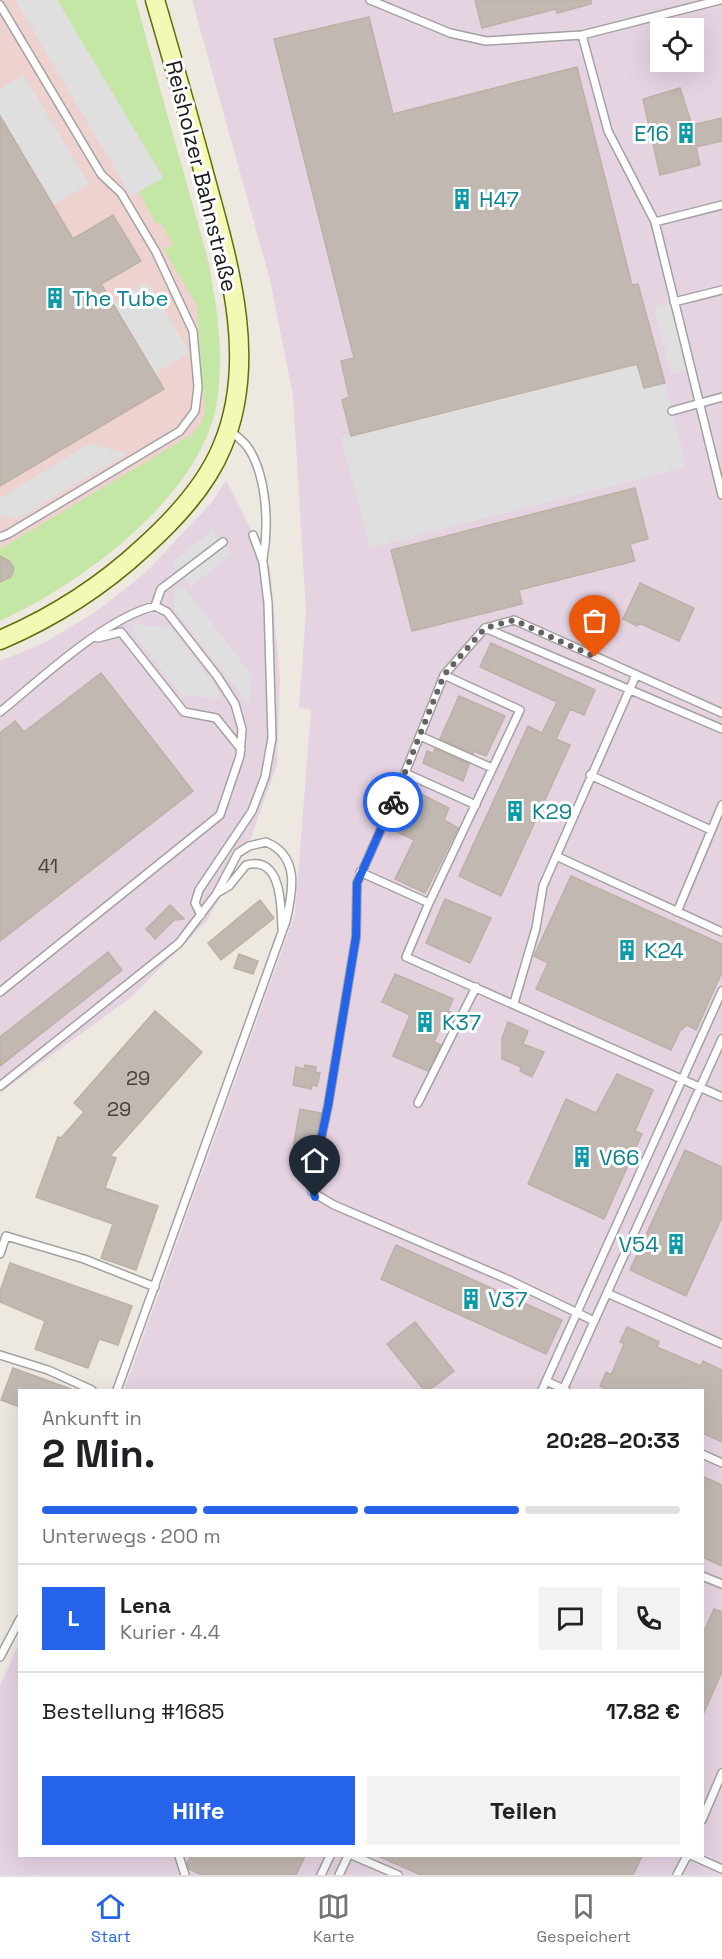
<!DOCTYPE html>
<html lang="de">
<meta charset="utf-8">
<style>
:root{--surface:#fff;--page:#f2f2f2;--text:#202124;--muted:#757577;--line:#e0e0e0;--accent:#2563eb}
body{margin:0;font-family:"Space Grotesk",sans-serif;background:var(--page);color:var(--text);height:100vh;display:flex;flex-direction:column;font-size:22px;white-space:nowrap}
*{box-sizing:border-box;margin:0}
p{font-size:20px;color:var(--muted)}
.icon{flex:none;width:33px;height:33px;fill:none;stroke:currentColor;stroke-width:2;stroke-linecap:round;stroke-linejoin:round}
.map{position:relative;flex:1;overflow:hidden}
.panel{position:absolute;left:18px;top:1389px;width:686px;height:468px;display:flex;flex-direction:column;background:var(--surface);border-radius:0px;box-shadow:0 6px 24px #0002}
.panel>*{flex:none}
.tools{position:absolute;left:650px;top:18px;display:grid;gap:12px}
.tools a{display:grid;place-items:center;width:54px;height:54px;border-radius:0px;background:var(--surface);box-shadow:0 6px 24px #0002;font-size:30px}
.pin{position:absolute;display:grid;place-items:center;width:51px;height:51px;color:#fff;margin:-62px -26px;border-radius:50% 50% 50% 0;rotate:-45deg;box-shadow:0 0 6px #0007}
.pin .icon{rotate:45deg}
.courier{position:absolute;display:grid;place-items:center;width:60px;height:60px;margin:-30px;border:4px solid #2563eb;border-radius:50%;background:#fff;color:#222;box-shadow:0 2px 8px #0007}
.head em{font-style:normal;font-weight:700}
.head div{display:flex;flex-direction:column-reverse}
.head{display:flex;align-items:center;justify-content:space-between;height:102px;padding:0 24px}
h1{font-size:39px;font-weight:700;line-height:45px}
.bar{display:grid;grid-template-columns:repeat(4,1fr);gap:9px 6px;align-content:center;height:72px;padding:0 24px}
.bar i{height:8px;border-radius:4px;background:var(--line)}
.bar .on{background:var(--accent)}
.bar p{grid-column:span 4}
.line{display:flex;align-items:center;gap:15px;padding:0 24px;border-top:2px solid var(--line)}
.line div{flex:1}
.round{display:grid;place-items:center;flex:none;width:63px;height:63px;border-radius:0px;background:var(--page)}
.primary-button{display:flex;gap:12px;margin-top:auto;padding:12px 24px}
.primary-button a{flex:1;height:69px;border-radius:0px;background:var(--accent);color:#fff;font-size:24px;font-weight:700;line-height:69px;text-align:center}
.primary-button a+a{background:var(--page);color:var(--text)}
.tabs{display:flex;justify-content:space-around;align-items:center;height:84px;border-top:2px solid var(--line);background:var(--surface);font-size:16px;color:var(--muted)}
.tabs a{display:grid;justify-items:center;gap:3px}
.tabs .on{color:var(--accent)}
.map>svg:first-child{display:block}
.commercial{fill:#eed2d0}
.industrial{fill:#e6d3e2;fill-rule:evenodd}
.grass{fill:#c5e7a6}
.parking{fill:#dfdfdf}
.building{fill:#c1b8b1;stroke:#beb0a4;stroke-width:1.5}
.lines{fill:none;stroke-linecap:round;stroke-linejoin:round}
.lane-casing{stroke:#a2a2a2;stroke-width:10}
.secondary-casing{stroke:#616f06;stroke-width:21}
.lane{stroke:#fff;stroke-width:7}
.secondary{stroke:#f3f8b4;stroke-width:18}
.done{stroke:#646360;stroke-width:6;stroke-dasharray:0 10.8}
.route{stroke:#2563eb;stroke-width:8}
.labels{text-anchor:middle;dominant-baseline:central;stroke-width:6;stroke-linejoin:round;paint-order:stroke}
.number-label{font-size:20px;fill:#444240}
.culture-label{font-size:22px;fill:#0d838f;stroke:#fff;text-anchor:start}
.street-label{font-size:22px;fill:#1b1b1b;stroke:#fff}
</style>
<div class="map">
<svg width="722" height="1875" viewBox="0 0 722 1875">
<rect width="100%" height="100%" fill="#ede9e1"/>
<path class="commercial" d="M0,0H135L210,266L220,353L216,405L191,466L173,490L116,547L83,573L0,621Z"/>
<path class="industrial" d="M192,0H722V1875H0V1686L19,1643L20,1856H702V1390H124L295,914L311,710L299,708L306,612L293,396L270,280ZM660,28H693V62H660Z
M226,480L270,567L280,678L277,765L252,835L207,921L130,998L0,1093V661L44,643L97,611L145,573L212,502Z"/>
<path class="grass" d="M57,0H136C151,57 167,114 183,171C204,246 229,323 217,402C202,496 81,584 0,621V549L191,435L200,425L205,412L197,305L164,250L173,244L160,222L156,224L139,192L163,177Z"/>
<path class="parking" d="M15,0H57L163,178L131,196Z
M24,75L89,184L53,205L0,116V89Z
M147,282L188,349V354L154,374L112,303Z
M670,304L686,371L671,374L654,308Z
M637,364L644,388L665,383L686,467L370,548L341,438Z
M89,444L127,453L17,519L0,515V498Z
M213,530L232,554L191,586L172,562Z
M176,587L185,588L252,676L249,705L174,608Z
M134,624L170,628L219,692V699L181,695L132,631Z"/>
<path class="building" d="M475,0H591V4L557,13L556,9L482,28Z
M369,17L393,114L577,67L632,285L638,284L665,383L644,388L637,364L351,436L342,400L349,397L341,361L354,358L274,39Z
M680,88L692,125L722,118V141L696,147L700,165L660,175L643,99Z
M0,116L73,239L113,215L141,261L101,284L164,389L0,486Z
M635,488L648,539L630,544L635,561L519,590L522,604L412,631L391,550Z
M0,556L9,561L14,568L11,577L0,582Z
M640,583L694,608L679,641L639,623L637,626L623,619Z
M491,643L595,690L584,715L570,709L556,739L570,745L501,896L459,876L528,726L542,733L557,702L480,667Z
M101,673L193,791L0,941V733L15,721L24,732Z
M459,696L505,716L486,756L474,751L473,754L440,739Z
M435,749L469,764L463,781L423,763L427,751L433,753Z
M415,791L449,808L444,820L458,828L425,893L395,879L414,840L397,832Z
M571,876L722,944V972L696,1030L687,1025L680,1031L671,1050L536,989L548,963L534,956Z
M445,899L491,918L470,963L426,943Z
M260,900L274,918L221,960L208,943Z
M170,905L184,919L174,920L155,939L146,929Z
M108,952L122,970L0,1066V1037Z
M239,954L258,961L253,974L234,968Z
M395,974L453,999L448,1011L456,1014L452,1023L444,1020L434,1042L441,1045L428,1071L393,1056L410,1015L382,1002Z
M155,1011L202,1052L110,1156L116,1158L105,1188L158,1206L136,1270L101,1258L113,1224L36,1197L58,1137L61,1138L84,1112L74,1103Z
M508,1022L528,1031L523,1044L544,1052L532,1077L520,1071L521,1067L502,1059V1038Z
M305,1065L316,1067L315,1072L320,1073L317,1086L312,1085L311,1089L293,1085L296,1067L304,1069Z
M617,1074L653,1090L635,1131L642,1134L604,1219L528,1184L566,1099L596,1113Z
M300,1109L321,1113L312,1151L293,1148Z
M685,1150L722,1167V1217L686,1296L630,1270Z
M396,1245L562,1320L546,1354L381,1279Z
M10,1263L132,1306L118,1345L99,1339L88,1368L35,1349L45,1321L0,1302V1291Z
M415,1322L454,1371L429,1390H424L387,1344Z
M627,1327L659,1342L657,1347L701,1366L703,1361L722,1370V1442L702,1433V1390H609L600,1386L606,1372L611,1375L624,1344L620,1342Z
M13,1368L71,1389V1390H20V1407L1,1400Z
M702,1476L722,1485V1566L702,1557Z
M714,1609L722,1612V1672L702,1717V1636Z
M191,1856H305L296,1875H202L189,1869L187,1863Z
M378,1856H642L633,1875H421Z"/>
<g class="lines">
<defs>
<path id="lane" d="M370,0L450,33L486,41L582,35L720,0
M0,5L101,174L121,193L156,252L193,331L198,387L195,411L180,431L8,534L0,537
M582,35L608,131L655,222L722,495
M655,222L722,205
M674,302L722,290
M672,411L722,397
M228,429C235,435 244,441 249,449C267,478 269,526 263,559
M155,606L161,589L223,542
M485,628L722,729
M98,638L121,632L184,712L216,718L241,749
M444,675L397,793L357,883L356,937L328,1106L311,1185L312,1192L334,1205L509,1280L594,1321
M0,712C41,679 105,618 155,606L167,612L217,676L235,704L242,729L240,756L220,815L0,992
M722,713L514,620L485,628L444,675L520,710L429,903L406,957L722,1097
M420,736L492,768
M405,773L476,805
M590,775L711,830
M556,856L722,932
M360,872L429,903
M217,893L229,886L246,865C282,855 281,906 282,928
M677,912L722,805
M201,915L195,903L199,890L252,811L265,777L272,738L268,603L263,562L253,535
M514,1003L536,928L543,886L636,675
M0,1086L179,943L217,893L238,853L249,846L266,842C300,856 293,891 286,921L117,1390
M418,1103L476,987
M0,1254L6,1236L84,1259L155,1287
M607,1293L722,1039
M0,1355L48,1370L92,1390
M546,1381L566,1390
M542,1390L722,991
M563,1390L607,1293L722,1344
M702,1454L722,1463
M702,1576L722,1584
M0,1657L20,1619
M702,1820L722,1773
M179,1856L185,1875
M354,1856L398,1875
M693,1856L722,1869
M321,1875L330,1856
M339,1875L348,1856
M677,1875L687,1856"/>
<path id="secondary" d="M0,640C54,617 101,587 144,547C175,519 206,486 222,447C261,356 225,252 201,162C186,108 171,54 155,0"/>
</defs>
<use href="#lane" class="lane-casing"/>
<use href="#secondary" class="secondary-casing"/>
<use href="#lane" class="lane"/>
<use href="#secondary" class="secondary"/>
</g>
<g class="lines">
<path class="done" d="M393,802L444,675L485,628L514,620L595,657"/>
<path class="route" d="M315,1197L311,1185L328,1106L356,937L357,883L393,802"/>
</g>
<defs>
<symbol id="building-bare" viewBox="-9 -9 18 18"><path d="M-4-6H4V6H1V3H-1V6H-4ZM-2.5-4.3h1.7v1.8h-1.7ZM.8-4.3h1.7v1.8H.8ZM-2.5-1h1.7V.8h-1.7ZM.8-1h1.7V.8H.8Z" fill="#0f9aa8" stroke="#fff" stroke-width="2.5" paint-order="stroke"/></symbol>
</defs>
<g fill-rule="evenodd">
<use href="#building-bare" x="671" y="118" width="30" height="30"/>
<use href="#building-bare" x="447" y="184" width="30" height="30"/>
<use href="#building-bare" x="40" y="283" width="30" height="30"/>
<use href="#building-bare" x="500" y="796" width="30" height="30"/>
<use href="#building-bare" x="612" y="935" width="30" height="30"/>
<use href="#building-bare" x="410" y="1007" width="30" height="30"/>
<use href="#building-bare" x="567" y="1142" width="30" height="30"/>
<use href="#building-bare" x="661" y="1229" width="30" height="30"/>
<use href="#building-bare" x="456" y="1284" width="30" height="30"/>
</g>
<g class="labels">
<g class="number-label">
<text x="48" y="866">41</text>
<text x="138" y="1078">29</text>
<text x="119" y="1109">29</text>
</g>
<g class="culture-label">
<text x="669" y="133" text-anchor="end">E16</text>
<text x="479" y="199">H47</text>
<text x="72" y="298">The Tube</text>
<text x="532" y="811">K29</text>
<text x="644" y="950">K24</text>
<text x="442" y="1022">K37</text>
<text x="599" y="1157">V66</text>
<text x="659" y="1244" text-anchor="end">V54</text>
<text x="488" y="1299">V37</text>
</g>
<g class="street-label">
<text transform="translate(202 176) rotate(76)">Reisholzer Bahnstraße</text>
</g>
</g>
</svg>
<div class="tools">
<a><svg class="icon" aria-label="locate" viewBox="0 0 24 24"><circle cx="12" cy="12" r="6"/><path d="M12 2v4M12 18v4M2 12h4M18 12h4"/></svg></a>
</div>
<div class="pin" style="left:595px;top:657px;background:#ea580c"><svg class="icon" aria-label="bag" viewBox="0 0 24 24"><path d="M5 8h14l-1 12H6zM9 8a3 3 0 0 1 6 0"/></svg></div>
<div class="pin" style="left:315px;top:1197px;background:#1f2937"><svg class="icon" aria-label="home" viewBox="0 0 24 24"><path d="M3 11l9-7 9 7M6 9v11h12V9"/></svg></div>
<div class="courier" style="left:393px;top:802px"><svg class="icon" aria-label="bike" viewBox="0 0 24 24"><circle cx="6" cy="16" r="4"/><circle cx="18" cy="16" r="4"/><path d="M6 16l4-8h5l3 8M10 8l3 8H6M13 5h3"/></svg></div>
<section class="panel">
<div class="head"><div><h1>2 Min.</h1><p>Ankunft in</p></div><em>20:28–20:33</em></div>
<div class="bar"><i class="on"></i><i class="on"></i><i class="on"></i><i></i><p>Unterwegs · 200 m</p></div>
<div class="line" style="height:108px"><b class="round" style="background:var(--accent);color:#fff">L</b><div><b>Lena</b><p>Kurier · 4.4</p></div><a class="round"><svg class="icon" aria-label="chat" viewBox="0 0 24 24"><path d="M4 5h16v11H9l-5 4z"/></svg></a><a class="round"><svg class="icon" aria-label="phone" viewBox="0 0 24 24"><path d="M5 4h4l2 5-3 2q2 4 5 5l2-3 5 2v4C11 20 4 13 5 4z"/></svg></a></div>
<div class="line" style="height:78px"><div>Bestellung #1685</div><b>17.82 €</b></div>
<div class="primary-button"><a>Hilfe</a><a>Teilen</a></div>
</section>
</div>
<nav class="tabs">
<a class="on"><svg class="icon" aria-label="home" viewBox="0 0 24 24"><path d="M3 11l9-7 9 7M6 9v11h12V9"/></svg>Start</a>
<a><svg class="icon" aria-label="map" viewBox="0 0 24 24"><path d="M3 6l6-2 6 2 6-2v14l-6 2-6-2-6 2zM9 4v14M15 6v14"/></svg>Karte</a>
<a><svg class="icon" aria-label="saved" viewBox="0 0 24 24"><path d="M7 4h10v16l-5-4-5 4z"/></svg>Gespeichert</a>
</nav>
